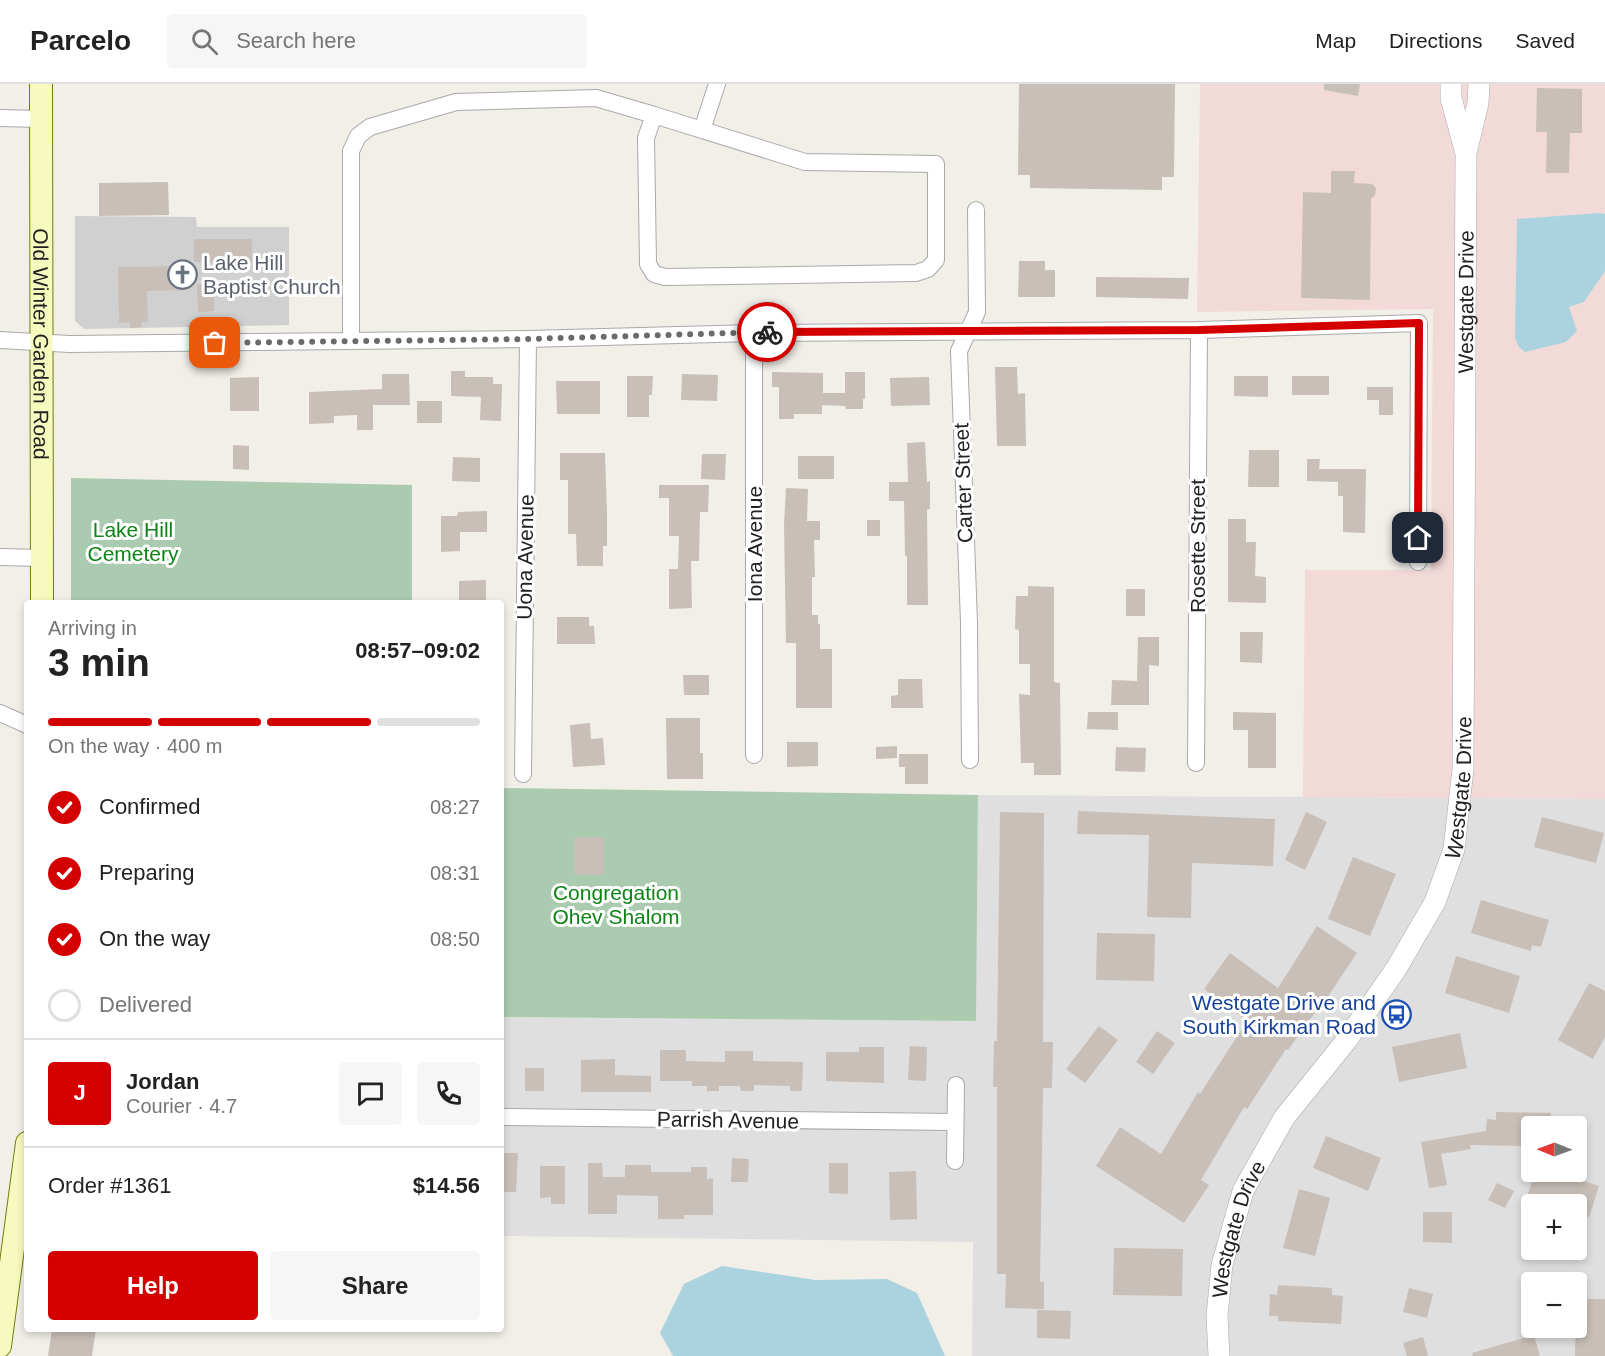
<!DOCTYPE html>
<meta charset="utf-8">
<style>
:root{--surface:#fff;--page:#f6f6f6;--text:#222;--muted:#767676;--line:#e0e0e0;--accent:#d40000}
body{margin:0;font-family:Helvetica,sans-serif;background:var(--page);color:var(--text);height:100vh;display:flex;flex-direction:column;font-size:22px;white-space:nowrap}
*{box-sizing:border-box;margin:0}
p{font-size:20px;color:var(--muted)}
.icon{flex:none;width:33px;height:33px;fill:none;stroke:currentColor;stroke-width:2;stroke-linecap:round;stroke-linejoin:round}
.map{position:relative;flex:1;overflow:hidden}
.details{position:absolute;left:24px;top:516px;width:480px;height:732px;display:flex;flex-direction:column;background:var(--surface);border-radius:6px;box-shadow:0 3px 9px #0003}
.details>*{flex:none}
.needle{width:39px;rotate:271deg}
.fabs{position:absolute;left:1521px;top:1032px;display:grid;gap:12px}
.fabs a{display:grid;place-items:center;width:66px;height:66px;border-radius:6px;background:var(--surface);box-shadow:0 3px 9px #0003;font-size:30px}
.pin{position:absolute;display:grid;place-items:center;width:51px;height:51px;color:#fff;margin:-26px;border-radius:12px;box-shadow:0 3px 9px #0006}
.courier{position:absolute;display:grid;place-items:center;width:60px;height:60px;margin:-30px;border:4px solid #d40000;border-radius:50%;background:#fff;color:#222;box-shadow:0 2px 8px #0007}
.headline em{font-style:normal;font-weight:600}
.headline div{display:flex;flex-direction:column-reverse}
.headline{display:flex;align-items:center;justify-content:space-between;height:102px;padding:0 24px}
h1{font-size:39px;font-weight:600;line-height:45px}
.bar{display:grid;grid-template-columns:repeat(4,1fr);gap:9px 6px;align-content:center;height:72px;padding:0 24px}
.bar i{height:8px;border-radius:4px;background:var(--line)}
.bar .on{background:var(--accent)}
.bar p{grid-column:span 4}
.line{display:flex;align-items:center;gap:15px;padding:0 24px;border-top:2px solid var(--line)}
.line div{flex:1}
.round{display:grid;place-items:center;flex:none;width:63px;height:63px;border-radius:6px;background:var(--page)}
ol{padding:0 24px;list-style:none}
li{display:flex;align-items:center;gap:18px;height:66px}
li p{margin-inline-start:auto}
li .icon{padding:6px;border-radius:50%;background:var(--accent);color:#fff;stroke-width:4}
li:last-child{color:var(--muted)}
li i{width:33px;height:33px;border:3px solid var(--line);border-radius:50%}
.cta{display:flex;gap:12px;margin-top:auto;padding:12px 24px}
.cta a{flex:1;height:69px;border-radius:6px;background:var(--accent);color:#fff;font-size:24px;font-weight:600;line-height:69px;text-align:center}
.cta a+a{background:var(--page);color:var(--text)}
header{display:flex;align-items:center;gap:36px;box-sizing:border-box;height:84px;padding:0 30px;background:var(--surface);border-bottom:2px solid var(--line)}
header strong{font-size:28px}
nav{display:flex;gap:33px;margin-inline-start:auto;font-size:21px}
.search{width:420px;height:54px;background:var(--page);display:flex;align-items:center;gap:15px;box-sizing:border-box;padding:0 21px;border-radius:6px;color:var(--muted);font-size:22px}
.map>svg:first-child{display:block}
.residential{fill:#e0dfdf;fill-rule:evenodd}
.commercial{fill:#f2dad9}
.religious{fill:#d0d0d0}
.cemetery{fill:#aacbaf}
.water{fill:#aad3df}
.building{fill:#c7bfb8}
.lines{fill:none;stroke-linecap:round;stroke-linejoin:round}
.minor-casing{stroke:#a9a9a9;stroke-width:18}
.tertiary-casing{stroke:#a9a9a9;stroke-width:22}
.secondary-casing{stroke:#707d05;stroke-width:24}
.minor{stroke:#fff;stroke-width:16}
.tertiary{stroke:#fff;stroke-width:21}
.secondary{stroke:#f7fabf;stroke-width:22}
.done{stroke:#6b6a68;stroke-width:6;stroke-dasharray:0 10.8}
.route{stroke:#d40000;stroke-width:8}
.labels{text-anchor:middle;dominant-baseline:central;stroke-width:6;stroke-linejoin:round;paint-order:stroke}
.worship-label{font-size:21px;fill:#5b616d;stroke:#fff;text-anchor:start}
.street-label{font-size:21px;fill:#222;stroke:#fff}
.park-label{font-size:21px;fill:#0c8416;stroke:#fff}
.transit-label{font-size:21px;fill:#164399;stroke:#fff;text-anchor:end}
</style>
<header>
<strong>Parcelo</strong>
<div class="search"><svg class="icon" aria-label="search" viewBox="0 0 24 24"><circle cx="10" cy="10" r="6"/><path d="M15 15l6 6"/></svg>Search here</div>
<nav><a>Map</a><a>Directions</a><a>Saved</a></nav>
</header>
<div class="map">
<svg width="1605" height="1272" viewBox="0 0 1605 1272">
<rect width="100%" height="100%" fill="#f2efe9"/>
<path class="residential" d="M978,711L1605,715V1272H972L973,1158L501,1152V933L975,937ZM1532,1042H1576V1088H1532ZM1532,1120H1576V1166H1532ZM1532,1198H1576V1244H1532Z"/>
<path class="commercial" d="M1200,0H1605V715L1303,713L1305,486H1431L1433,225L1197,228Z"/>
<path class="religious" d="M75,132L196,133L197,143H289V241L84,245L75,237Z"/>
<path class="cemetery" d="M71,394L412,401V519H71Z
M501,704L978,711L976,937L501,933Z"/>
<path class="water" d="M1599,129L1605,130V187L1584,218L1569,223L1577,247L1566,258L1525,268L1519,263L1515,254L1517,135Z
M722,1182L816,1196L887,1195L917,1209L945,1272H673L660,1249L684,1200Z"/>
<path class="building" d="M1019,0H1175L1174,93H1162V106L1030,104V91H1018Z
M1324,0H1360L1358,12L1324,6Z
M1537,4L1582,5V49H1570L1569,89H1546L1547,48H1536Z
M1331,87H1355L1354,99L1372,100L1376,104L1375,111L1371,115L1370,216L1301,214L1303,108L1331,109Z
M168,98L169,131L99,132V99Z
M194,155H252V179L194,178Z
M1019,177H1045V186H1055V213H1018Z
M186,182V206L147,207L148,238H141L142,243L130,244V238L119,239L118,183Z
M1096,193L1189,194L1188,215L1096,213Z
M197,200H214V227L198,228Z
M995,283H1017L1018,310L1025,309L1026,362H997Z
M451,287H465V293H493V300H502L501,337L480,336L481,313L451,312Z
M772,288L823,289V309H845V288H865V315H863V325H846L845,322L822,321V330H794V335H779V303H772Z
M382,290H409L410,321H373V346H357V331L334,332V339L309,340V308L382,305Z
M682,290L718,291L717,317L681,316Z
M627,292H653L652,311H649V333H627Z
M1234,292H1268V313L1234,312Z
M1292,292H1329V311H1292Z
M259,293V327H230V294Z
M929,293L930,321L891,322L890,294Z
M556,297H600V330H557Z
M1367,303H1393V331H1379V316H1367Z
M417,317H442V339H417Z
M925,358L927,398L930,397V425H927L928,521H907V472H905L904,417H889V398H908L907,359Z
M233,361L249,362V386L233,385Z
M1249,366H1279V403H1248Z
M560,369H605L607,429V462H603V482H577L576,450H568V396H560Z
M702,370H726L725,396L701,395Z
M798,372H834V395H798Z
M453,373L480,374V398L452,397Z
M1307,375H1320L1319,385H1366L1365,449L1343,448V412H1338V398L1307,397Z
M659,401H709L708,428H700L699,477H691L692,524L669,525V485H678L679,452H669V414H659Z
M786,404L808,405L807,437H820V456H814L815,493H812V531H818V540H820V565H832V624H796V559H786L784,441Z
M487,427V448H460V467L441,468V432H457L458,428Z
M1228,435H1246V458H1256L1255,492L1266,493V519L1228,518Z
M867,436H880V452H867Z
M486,496V519H459V497Z
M1028,502L1054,503V598L1060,599L1061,691H1034V679H1021L1019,610L1030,611V580H1019V546L1015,545L1016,512H1028Z
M1126,505H1145V532H1126Z
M557,533H589V542H594L595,560H557Z
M1240,548H1263L1262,579L1240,578Z
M1138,553H1159V582L1149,581V621H1111L1112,596L1137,597Z
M683,591H709V611H684Z
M898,595H922L923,624H891V612L898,611Z
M1088,628H1118V646L1087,645Z
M1233,628L1276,629V684H1248V646H1233Z
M666,634H700V669H703V695H667Z
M590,639L591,655L603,654L605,681L573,683L570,641Z
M787,658H818V682L787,683Z
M897,662V674L876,675V663Z
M1116,663L1146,664L1145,688L1115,687Z
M899,670H928V700H905V683H899Z
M1078,727L1275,735L1273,782L1192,779L1191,834L1147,833L1149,751L1077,750Z
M1000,728L1044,729L1043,958H1053L1052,1004H1043L1040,1198H1044V1225L1005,1224L1006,1190H997V1003H993L994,957H997Z
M1306,728L1327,738L1305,786L1285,776Z
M1542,733L1604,749L1596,779L1534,763Z
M574,753H604V791H574Z
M1353,773L1396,790L1370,852L1328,835Z
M1481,816L1549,836L1541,863L1532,861L1531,867L1471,849Z
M1317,842L1357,869L1325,917L1324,916L1288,966L1286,965L1247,1025L1244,1023L1201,1096L1209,1101L1184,1139L1096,1082L1120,1043L1161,1070L1198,1008L1200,1010L1247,937L1204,905L1230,869L1278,904Z
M1097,849L1155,850L1154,897L1096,896Z
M1456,872L1520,892L1509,929L1445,909Z
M1589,899L1605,907V953L1593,975L1558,956Z
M1099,942L1118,956L1085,999L1066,985Z
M1157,947L1175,959L1153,990L1136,978Z
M1460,949L1467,984L1399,998L1392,963Z
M910,962L927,963L926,997L908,996Z
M859,963H884V999L826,997V968H859Z
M660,966H686V977L725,978V967H753V977L803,978L802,1007H790V1002L754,1001V1007H741L740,1002H719V1007H707V1002H692V997H660Z
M615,975V991L651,992V1008H581V976Z
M525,984H544V1007H525Z
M1496,1028L1551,1029L1550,1042H1532V1053H1526V1062L1470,1061L1471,1065L1441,1070L1447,1101L1429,1104L1421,1058L1486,1047L1487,1035L1496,1036Z
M1326,1052L1381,1074L1368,1107L1313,1084Z
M503,1069H518L516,1108H501Z
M732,1074L749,1075L748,1098H731Z
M588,1079H602L603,1093H625V1081H651V1088H691V1083H707V1095L713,1094V1131H684V1135H658V1112L617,1111V1130H588Z
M829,1079H848V1110L829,1109Z
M540,1082H565V1120H551V1113L540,1114Z
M916,1087L917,1135L890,1136L889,1088Z
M1535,1088H1554L1599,1102L1589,1133L1576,1129V1120H1551L1527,1113Z
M1497,1099L1514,1107L1505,1124L1488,1116Z
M1299,1105L1330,1114L1315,1172L1283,1164Z
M1423,1128H1452V1159L1423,1158Z
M1114,1164L1183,1165L1182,1212L1113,1211Z
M1278,1201L1332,1204V1211L1343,1212L1341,1240L1278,1237V1232H1269L1270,1210L1277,1211Z
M1409,1204L1433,1210L1427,1234L1403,1228Z
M1576,1215H1605V1272H1575Z
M1037,1226L1071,1227L1070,1255L1037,1254Z
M52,1245H96L92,1272H48Z
M1534,1251L1540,1272H1473L1472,1269Z
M1423,1253L1428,1272H1407L1403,1259Z"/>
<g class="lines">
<defs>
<path id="minor" d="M654,31L805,78L936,80V176L928,185L916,189L665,193L654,190L648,180L646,54Z
M0,34L41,35
M702,46L717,0
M754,249V671
M0,256L69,260L528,255L754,249L1199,246L1419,239L1418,478
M351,257V67L358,52L370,43L456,18L596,14L654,31
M0,473L42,474
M0,629L27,641
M970,676L969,538L959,267L977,228L976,126
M1196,679L1199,246
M523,690L528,255
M501,1033L955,1038
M955,1077L956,1001"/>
<g id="tertiary">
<path d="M1451,0V14L1465,66"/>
<path id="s1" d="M1219,1272L1217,1232L1222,1181L1243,1107L1284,1034L1346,957L1396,885L1435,818L1454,765L1463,685L1466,69L1478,19L1479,0"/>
</g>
<g id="secondary">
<path id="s2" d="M41,0L42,519"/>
<path d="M0,1262L27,1059"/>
</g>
</defs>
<use href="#minor" class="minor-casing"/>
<use href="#tertiary" class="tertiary-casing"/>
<use href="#secondary" class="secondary-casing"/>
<use href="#minor" class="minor"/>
<use href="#tertiary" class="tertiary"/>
<use href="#secondary" class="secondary"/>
</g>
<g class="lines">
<path class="done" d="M215,259L528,255L767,248"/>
<path class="route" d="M767,248L1199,246L1419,239L1418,454"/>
</g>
<defs>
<symbol id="church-ring" viewBox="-11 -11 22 22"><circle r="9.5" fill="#fff" stroke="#6b7280" stroke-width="1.5"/><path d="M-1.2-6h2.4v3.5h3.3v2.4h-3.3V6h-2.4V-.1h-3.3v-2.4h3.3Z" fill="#6b7280"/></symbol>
<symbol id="bus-ring" viewBox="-11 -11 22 22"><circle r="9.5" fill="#fff" stroke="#1a4fb4" stroke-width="1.5"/><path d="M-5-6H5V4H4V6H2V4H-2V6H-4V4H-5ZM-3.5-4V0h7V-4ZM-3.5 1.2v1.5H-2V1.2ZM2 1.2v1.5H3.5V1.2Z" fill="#1a4fb4"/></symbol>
</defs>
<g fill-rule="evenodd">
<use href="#church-ring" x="166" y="174" width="33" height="33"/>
<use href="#bus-ring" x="1380" y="914" width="33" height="33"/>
</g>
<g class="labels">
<g class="worship-label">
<text x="203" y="178">Lake Hill<tspan x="203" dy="24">Baptist Church</tspan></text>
</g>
<g class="street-label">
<text stroke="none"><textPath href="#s1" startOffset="1120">Westgate Drive</textPath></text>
<text stroke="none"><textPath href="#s2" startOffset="260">Old Winter Garden Road</textPath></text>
<text transform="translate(963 399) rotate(-92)">Carter Street</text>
<text transform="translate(754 460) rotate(-90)">Iona Avenue</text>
<text transform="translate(1197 462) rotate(-90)">Rosette Street</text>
<text transform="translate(525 473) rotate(-89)">Uona Avenue</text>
<text stroke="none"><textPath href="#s1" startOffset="634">Westgate Drive</textPath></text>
<text transform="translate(728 1036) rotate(1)">Parrish Avenue</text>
<text stroke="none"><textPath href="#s1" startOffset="130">Westgate Drive</textPath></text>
</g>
<g class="park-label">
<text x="133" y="445">Lake Hill<tspan x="133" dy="24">Cemetery</tspan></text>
<text x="616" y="808">Congregation<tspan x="616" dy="24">Ohev Shalom</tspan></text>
</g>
<g class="transit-label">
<text x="1376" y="918">Westgate Drive and<tspan x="1376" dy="24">South Kirkman Road</tspan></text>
</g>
</g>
</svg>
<div class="fabs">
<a><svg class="needle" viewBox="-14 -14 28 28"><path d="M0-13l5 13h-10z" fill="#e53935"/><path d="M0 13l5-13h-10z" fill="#767676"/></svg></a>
<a>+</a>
<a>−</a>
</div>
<div class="pin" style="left:215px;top:259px;background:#ea580c"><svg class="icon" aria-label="bag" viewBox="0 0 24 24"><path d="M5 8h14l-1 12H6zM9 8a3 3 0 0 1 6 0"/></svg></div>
<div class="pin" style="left:1418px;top:454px;background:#1f2937"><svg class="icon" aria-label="home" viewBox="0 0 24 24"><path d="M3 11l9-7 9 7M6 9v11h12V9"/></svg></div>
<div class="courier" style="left:767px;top:248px"><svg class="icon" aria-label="bike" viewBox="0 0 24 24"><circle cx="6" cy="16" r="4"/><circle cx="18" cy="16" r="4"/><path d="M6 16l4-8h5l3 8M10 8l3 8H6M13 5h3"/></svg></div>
<section class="details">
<div class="headline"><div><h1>3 min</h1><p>Arriving in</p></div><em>08:57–09:02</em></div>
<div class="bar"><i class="on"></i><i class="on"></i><i class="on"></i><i></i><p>On the way · 400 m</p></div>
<ol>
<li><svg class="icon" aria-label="check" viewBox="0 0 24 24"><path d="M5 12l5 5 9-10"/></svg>Confirmed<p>08:27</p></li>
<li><svg class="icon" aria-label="check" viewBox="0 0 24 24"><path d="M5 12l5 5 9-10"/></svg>Preparing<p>08:31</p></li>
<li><svg class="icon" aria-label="check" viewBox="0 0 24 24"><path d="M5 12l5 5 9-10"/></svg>On the way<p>08:50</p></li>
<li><i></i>Delivered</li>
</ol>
<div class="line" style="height:108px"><b class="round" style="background:var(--accent);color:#fff">J</b><div><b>Jordan</b><p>Courier · 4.7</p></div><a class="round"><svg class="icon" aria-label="chat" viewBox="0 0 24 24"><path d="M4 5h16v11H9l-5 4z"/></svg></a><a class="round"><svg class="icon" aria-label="phone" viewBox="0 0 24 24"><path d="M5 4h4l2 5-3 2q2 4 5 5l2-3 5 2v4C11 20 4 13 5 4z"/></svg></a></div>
<div class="line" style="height:78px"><div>Order #1361</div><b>$14.56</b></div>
<div class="cta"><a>Help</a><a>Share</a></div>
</section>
</div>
